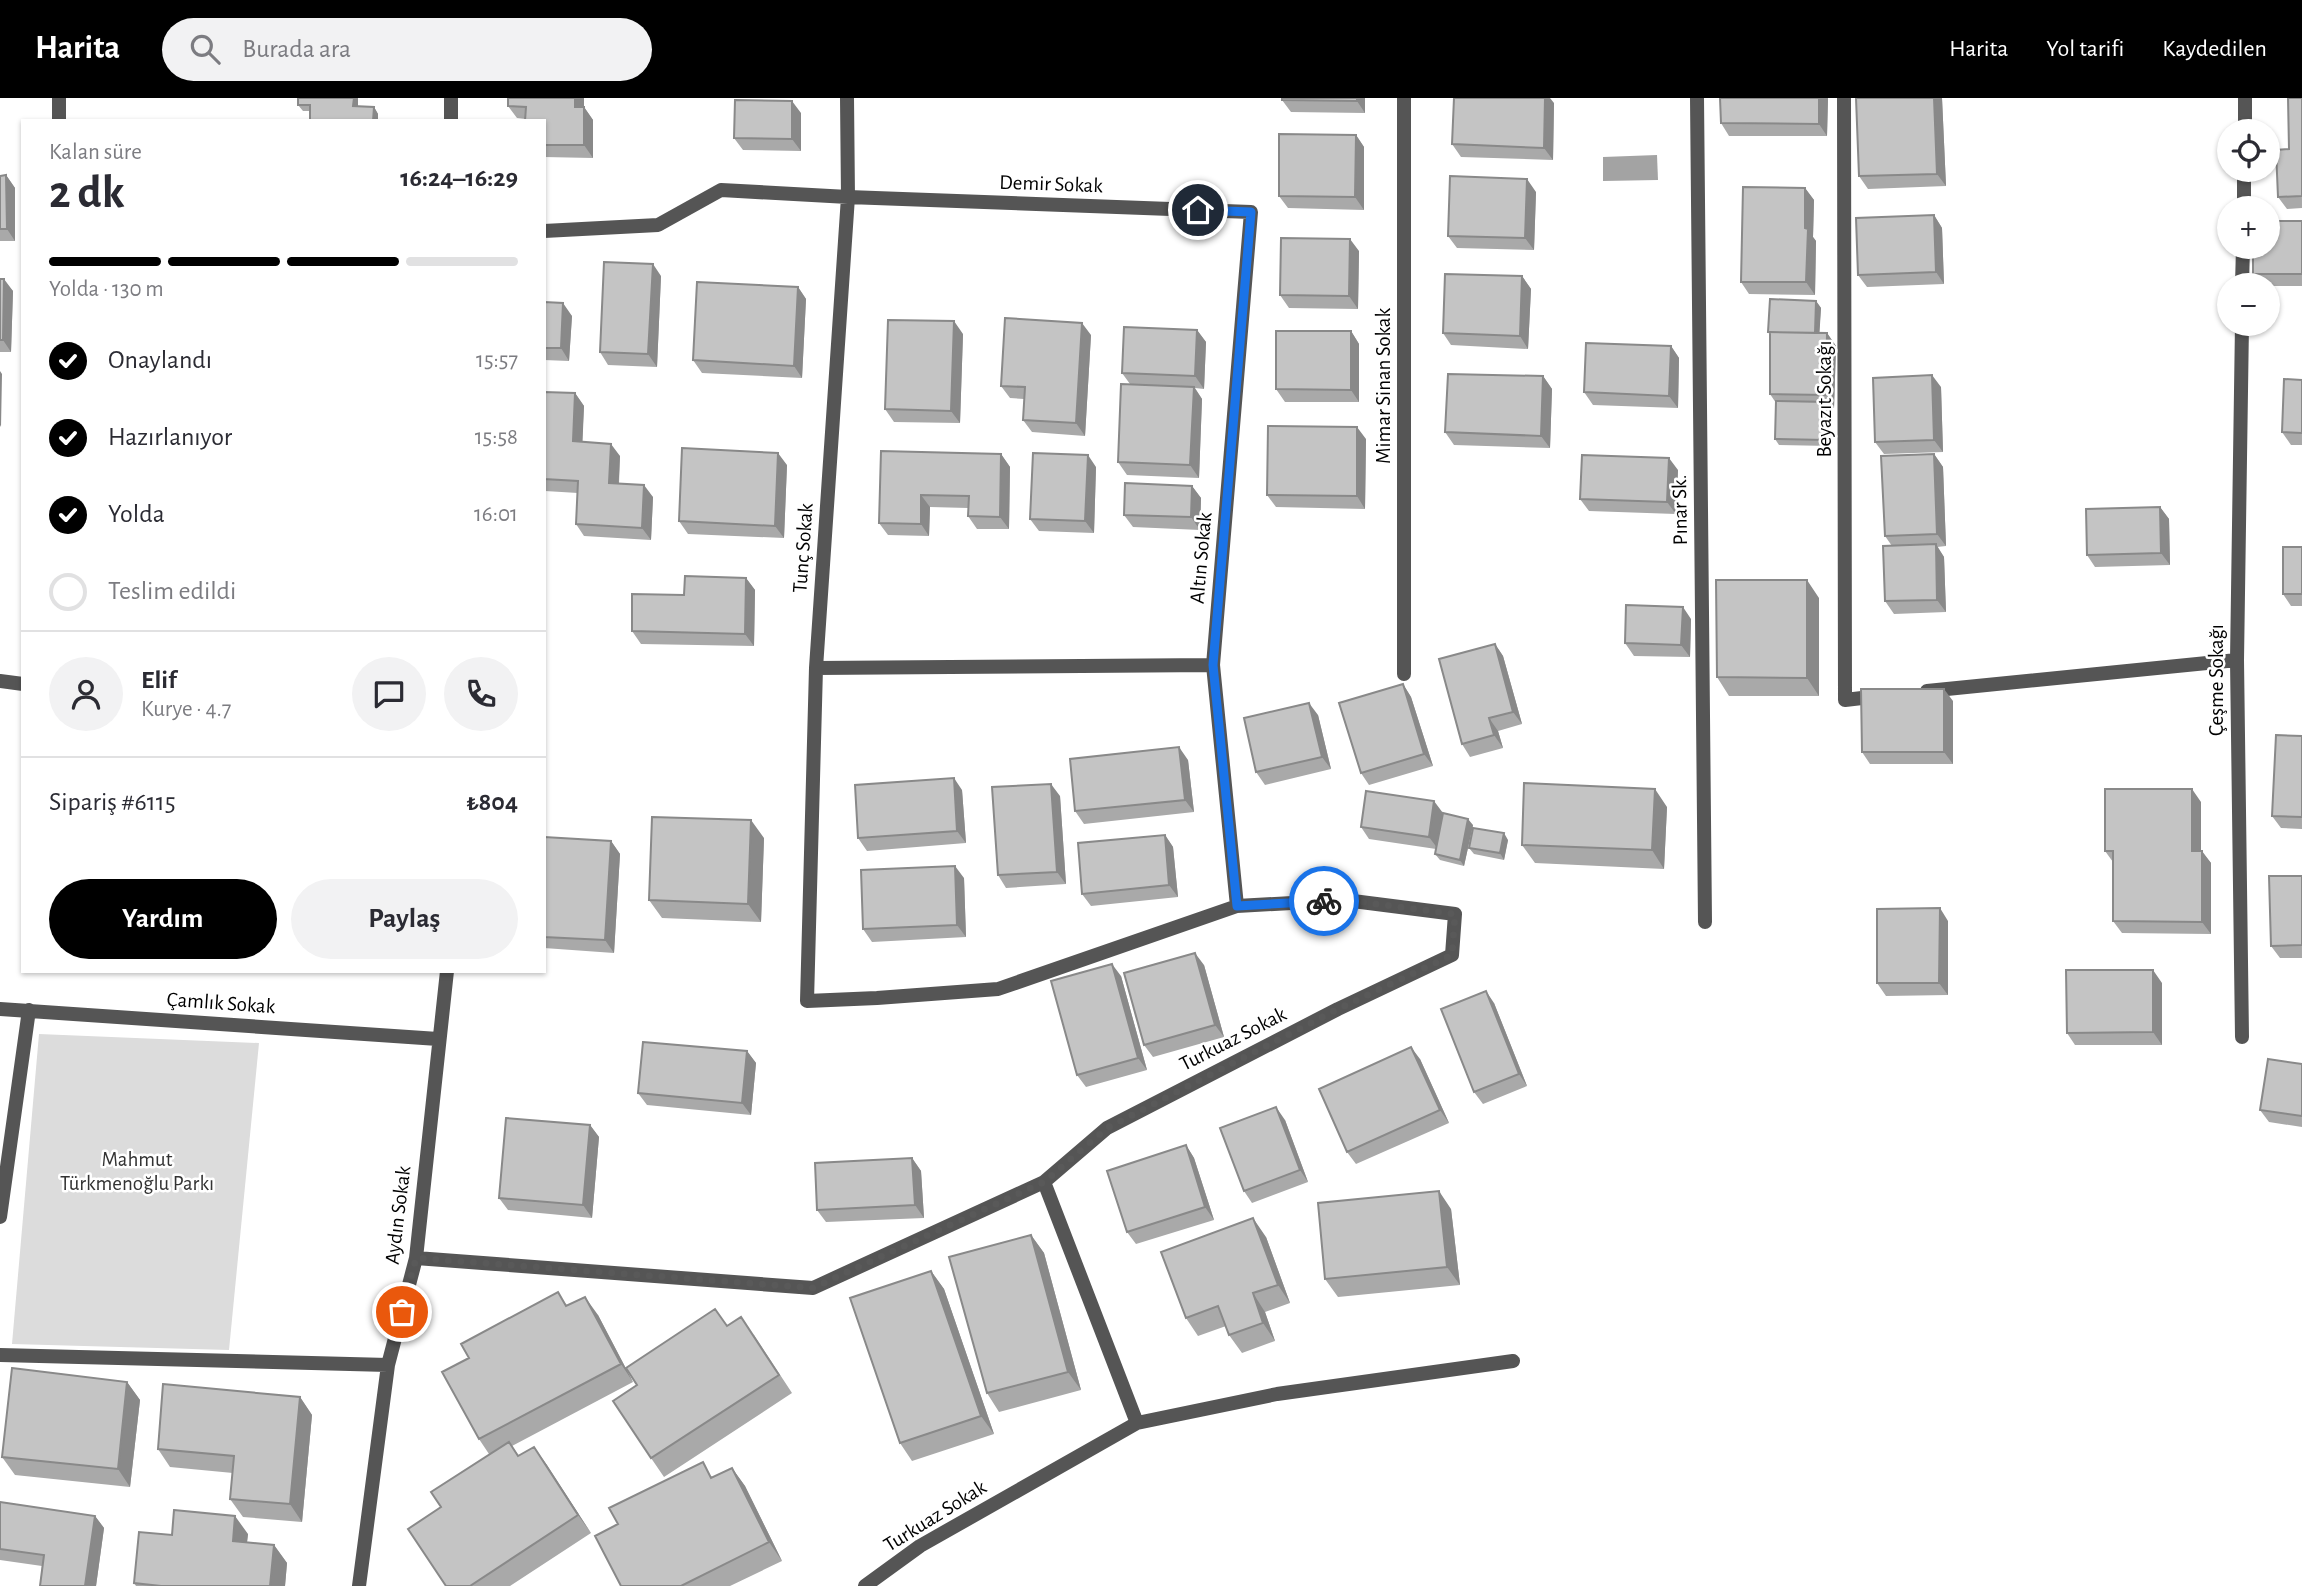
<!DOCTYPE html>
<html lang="tr">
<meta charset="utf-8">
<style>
:root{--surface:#fff;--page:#f2f2f3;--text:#2b2b33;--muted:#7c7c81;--line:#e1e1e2;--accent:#000}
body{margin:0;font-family:"Alegreya Sans",sans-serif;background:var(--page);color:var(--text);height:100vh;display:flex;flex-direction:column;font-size:26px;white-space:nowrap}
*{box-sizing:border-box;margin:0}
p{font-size:23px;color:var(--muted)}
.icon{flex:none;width:38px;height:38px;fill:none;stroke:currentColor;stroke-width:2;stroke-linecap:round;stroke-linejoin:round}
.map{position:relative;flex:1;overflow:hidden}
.drawer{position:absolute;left:21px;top:21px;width:525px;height:854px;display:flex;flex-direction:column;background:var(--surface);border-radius:0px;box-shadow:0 2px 5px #0004}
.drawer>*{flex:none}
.controls{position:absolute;left:2217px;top:21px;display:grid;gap:14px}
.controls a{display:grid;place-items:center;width:63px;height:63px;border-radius:50%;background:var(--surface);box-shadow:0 2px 5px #0004;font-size:35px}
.pin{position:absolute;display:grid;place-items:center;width:60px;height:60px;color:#fff;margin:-30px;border:4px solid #fff;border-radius:50%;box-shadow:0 2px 7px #0007}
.courier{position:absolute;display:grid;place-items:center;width:70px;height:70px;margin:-35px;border:5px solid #1a73e8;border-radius:50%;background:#fff;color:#222;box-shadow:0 2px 9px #0007}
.headline em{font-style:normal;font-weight:600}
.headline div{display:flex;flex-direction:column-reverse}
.headline{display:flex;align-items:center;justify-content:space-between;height:119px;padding:0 28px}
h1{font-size:46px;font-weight:600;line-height:52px}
.bar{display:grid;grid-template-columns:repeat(4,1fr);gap:10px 7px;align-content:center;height:84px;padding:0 28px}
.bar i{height:9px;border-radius:5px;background:var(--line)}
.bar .current{background:var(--accent)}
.bar p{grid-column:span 4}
.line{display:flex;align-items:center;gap:18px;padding:0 28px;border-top:2px solid var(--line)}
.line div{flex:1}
.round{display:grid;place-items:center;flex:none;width:74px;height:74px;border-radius:37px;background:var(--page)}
ol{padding:0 28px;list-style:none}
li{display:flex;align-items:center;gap:21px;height:77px}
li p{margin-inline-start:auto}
li .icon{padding:7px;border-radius:50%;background:var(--accent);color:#fff;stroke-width:4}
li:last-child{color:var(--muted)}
li i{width:38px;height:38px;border:4px solid var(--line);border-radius:50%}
.cta{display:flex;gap:14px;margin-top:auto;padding:14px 28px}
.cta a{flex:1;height:80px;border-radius:42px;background:var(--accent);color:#fff;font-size:28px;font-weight:600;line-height:80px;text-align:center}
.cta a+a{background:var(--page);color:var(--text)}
header{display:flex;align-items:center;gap:42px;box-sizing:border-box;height:98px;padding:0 35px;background:var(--accent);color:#fff}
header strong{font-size:33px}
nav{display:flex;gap:38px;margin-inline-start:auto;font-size:24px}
.search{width:490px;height:63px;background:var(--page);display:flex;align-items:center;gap:18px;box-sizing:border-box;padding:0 24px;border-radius:38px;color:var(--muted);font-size:26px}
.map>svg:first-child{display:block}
.green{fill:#dcdcdc}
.water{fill:#a3a3a3}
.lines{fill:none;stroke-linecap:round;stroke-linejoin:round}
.street{stroke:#555;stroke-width:14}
.wall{fill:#a9a9a9}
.shaded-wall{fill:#898989}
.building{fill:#c4c4c4;stroke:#898989;stroke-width:2}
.done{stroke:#595959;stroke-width:7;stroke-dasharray:0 12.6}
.route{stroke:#1a73e8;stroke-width:9}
.labels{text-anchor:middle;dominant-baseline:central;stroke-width:5;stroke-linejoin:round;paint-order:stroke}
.street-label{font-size:21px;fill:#000;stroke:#fff}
.park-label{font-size:21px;fill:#333;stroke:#fff}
</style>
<header>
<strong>Harita</strong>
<div class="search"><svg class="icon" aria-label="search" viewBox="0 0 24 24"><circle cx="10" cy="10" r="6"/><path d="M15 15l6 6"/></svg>Burada ara</div>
<nav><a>Harita</a><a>Yol tarifi</a><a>Kaydedilen</a></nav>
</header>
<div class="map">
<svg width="2302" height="1488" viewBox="0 0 2302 1488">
<rect width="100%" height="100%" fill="#fff"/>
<path class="green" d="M39,936L259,945L229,1252L12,1246Z"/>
<path class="water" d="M1657,57L1658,82L1603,83V59Z"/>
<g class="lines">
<path class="street" d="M451,0V23
M847,0L848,99L816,570L807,903L877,900L998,891L1237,808L1345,802L1455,816L1452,857L1338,911L1107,1030L1044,1084L1137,1325
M1404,0V576
M1697,0L1705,824
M1844,0L1845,602L1879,598
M59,23V0
M2245,33V0
M2244,110V72
M544,133L658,127L721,92L848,99L1251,114L1213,567L1237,808
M2242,187L2243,149
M2242,226L2237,562L2242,939
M816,570L1213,567
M0,583L23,586
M1927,593L2237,562
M0,911L438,941
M0,1119L29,912
M416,1160L813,1190L1044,1084
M0,1257L388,1267
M359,1488L388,1267L416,1160L447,873
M865,1488L920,1448L1137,1325L1277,1296L1513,1263"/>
</g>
<path class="wall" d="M358,0V9H374L378,16V23H310V13H303L298,7Z
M508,0H584V9L593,22V60L544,59V23L517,20L508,8Z
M1282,0H1365V15L1291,14L1282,2Z
M1828,0L1827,38H1729L1721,25Z
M1942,0L1946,88L1868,91L1859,78Z
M2302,0V110L2287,111L2278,99Z
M1554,5L1553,62L1461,59L1452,46Z
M801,15V53L743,52L734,40Z
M1356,37L1364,49V112L1288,110L1279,98Z
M6,77L15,90V143H0V78Z
M1805,90L1814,102L1813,139L1816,143L1815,197L1749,196L1741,184Z
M1536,94L1534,152L1457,150L1448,138Z
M1934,117L1942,130L1944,186L1867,189L1858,177Z
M2302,123V188H2268V187H2261L2253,176Z
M1359,153L1358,211L1289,210L1280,197Z
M661,178L657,269L608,267L600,254Z
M1522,178L1531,191L1528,251L1451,247L1443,235Z
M0,181L13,193L11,254H0Z
M798,189L806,201L802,280L702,275L693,262Z
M1816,203L1821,210L1819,235H1827L1836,248L1834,310H1830V348L1779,347L1775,341L1776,305L1770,296V237L1768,234Z
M544,204L572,218L569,263L544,262Z
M1197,232L1206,244L1204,291L1195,290L1202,301L1199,380L1127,377L1118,364L1130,286L1122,275Z
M1351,233L1359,246V304H1285L1276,291Z
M963,236L960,325L894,324L885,311Z
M1091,237L1085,338L1032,334L1023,322L1024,301L1010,300L1001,288Z
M1671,248L1679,260L1678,310L1593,307L1584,294Z
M1543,278L1552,291L1550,350L1454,347L1445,334Z
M2302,282V347H2291L2282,334Z
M1941,289L1943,354L1884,356L1875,344Z
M544,294L575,295L584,308L582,344L620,358L619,386L653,399L651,442L584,438L576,426L578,395L545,393Z
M1366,341L1365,411L1276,409L1267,397Z
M881,353L1001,356L1010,369L1009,431H977L968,418V410L930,409L929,438L888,437L879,425Z
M1934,356L1943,369L1946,448L1937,449L1944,459L1946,514L1894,516L1885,503L1892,448L1885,438Z
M787,367L784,440L688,436L679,423Z
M1096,369L1094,435L1039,433L1030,421Z
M1678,372L1676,416L1589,413L1580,401Z
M1192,388L1201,400L1200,432L1133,429L1124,417Z
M2160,409L2169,421L2170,467L2095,469L2087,457Z
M2302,449V508H2291L2283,496Z
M746,480L755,492L754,548L641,546L632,533L684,497Z
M1819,500V598H1729L1717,579Z
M1691,521L1690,559L1634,558L1625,545Z
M1495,546L1503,558L1522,626L1498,633L1503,650L1470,659L1462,646Z
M1403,586L1411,599L1433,668L1369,687L1361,675Z
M1953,603V666H1870L1862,654Z
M1318,617L1331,671L1265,687L1256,674Z
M2302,638V731L2281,730L2272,718Z
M1188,662L1194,714L1084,726L1075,713Z
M962,692L966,745L867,753L858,740Z
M1060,698L1066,786L1006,790L998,777Z
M2201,704V753L2211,765V836L2122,835L2113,823V764L2105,753Z
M1667,709L1664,771L1535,765L1522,747Z
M1443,715L1441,725L1473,727L1464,768L1440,762L1435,756L1436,751L1369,741L1361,729Z
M1165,737L1173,749L1178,799L1091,808L1082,796Z
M544,739L611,743L620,756L614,855L544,850Z
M764,740L761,824L662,820L649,802Z
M1508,742L1504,762L1474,756L1469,750Z
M2302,778V860H2280L2271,848Z
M964,780L966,839L872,844L863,831Z
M1948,823V897L1886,898L1877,885Z
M1204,867L1224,939L1153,959L1144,947Z
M1121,878L1147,972L1086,989L1077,977Z
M2162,885V947H2075L2067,935Z
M1494,905L1527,988L1483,1006L1474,994Z
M747,953L756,965L751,1017L647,1007L638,995Z
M1420,961L1449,1025L1356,1066L1347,1054Z
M2302,966V1029L2269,1024L2260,1012Z
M1285,1022L1308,1084L1252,1105L1244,1093Z
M590,1027L599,1039L592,1120L508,1112L499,1100Z
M1186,1047L1194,1060L1214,1122L1136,1146L1127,1134Z
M912,1060L921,1073L924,1120L826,1124L817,1112Z
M1451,1111L1460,1187L1338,1199L1325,1181Z
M1031,1137L1044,1155L1081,1292L999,1314L987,1295Z
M1266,1139L1290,1205L1265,1214L1275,1243L1242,1255L1229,1237L1226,1228L1198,1238L1186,1220Z
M931,1173L944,1191L994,1336L912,1363L900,1345Z
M558,1194L567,1208L598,1217L633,1284L512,1348L519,1358L534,1349L591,1435L510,1488H446L489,1356L479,1341L469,1260Z
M727,1228L754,1237L792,1295L664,1379L651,1360Z
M127,1284L140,1302L130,1389L15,1377L2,1359Z
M300,1299L312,1317L302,1424L243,1419L230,1401L233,1375L170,1369L158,1351Z
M732,1370L745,1388L782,1463L730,1488H621L713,1379Z
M0,1404L95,1418L104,1430L96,1488H40L42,1468L0,1462Z
M248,1436L247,1444L274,1447L287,1465L285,1488H136L134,1485L172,1437Z"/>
<path class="shaded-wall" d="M354,0H358V15L353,8Z
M575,0H584V21L575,9Z
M1357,0H1365V15L1357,3Z
M1545,0H1550L1554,5L1553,62L1544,50Z
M1819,0H1828L1827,38L1819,26Z
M1934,0H1942L1946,88L1937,76Z
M792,3L801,15V53L792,41Z
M374,9L378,16V23H373Z
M584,9L593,22V60L584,47Z
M1356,37L1364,49V112L1355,99Z
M6,77L15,90V143L7,131Z
M1527,81L1536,94L1534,152L1525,140Z
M1805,90L1814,102L1813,139L1816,143L1815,197L1806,184L1805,130Z
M1934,117L1942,130L1944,186L1936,174Z
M1350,141L1359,153L1358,211L1349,198Z
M653,166L661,178L657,269L648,256Z
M1522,178L1531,191L1528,251L1520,238Z
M4,181L13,193L11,254L3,242Z
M798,189L806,201L802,280L794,268Z
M1816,203L1821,210L1819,243L1815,237Z
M563,205L572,218L569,263L561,250Z
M954,223L963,236L960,325L951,313Z
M1082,225L1091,237L1085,338L1076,325Z
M1197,232L1206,244L1204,291L1195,278Z
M1351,233L1359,246V304L1351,292Z
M1827,235L1836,248L1834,310L1826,297Z
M1671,248L1679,260L1678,310L1669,298Z
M0,273L2,276L1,329L0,327Z
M1932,277L1941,289L1943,354L1934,342Z
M1543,278L1552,291L1550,350L1541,338Z
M1194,289L1202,301L1199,380L1190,367Z
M575,295L584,308L582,356L573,343Z
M1826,304L1830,310V348L1825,342Z
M1357,329L1366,341L1365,411L1357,398Z
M611,346L620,358L618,398L609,385Z
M778,355L787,367L784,440L775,428Z
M1001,356L1010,369L1009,431L1000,419Z
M1934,356L1943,369L1946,448L1937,436Z
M1088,357L1096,369L1094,435L1085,423Z
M1669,360L1678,372L1676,416L1667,404Z
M644,387L653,399L651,442L642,430Z
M1192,388L1201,400L1200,432L1191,419Z
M921,397L930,409L929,438L921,426Z
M2160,409L2169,421L2170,467L2161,455Z
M1936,446L1944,459L1946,514L1937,502Z
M746,480L755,492L754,548L745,536Z
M1807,482L1819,500V598L1807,580Z
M1683,509L1691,521L1690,559L1681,547Z
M1495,546L1503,558L1522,626L1513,614Z
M1403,586L1411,599L1433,668L1424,656Z
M1944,591L1953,603V666L1944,654Z
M1309,605L1318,617L1331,671L1322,659Z
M1489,620L1498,633L1503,650L1494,637Z
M1179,649L1188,662L1194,714L1185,702Z
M954,680L962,692L966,745L957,733Z
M1051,686L1060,698L1066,786L1057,774Z
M1655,691L1667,709L1664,771L1652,752Z
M2192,691L2201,704V766L2192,753Z
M1434,703L1443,715L1438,751L1429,739Z
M1468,721L1473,727L1464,768L1460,762Z
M751,722L764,740L761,824L748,806Z
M1504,735L1508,742L1504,762L1500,755Z
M1165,737L1173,749L1178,799L1169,787Z
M611,743L620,756L614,855L605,842Z
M2202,753L2211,765V836L2202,824Z
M955,768L964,780L966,839L957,827Z
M1940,810L1948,823V897L1939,885Z
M1195,855L1204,867L1224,939L1215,927Z
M1112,866L1121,878L1147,972L1138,960Z
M2153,872L2162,885V947L2153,934Z
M1486,893L1494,905L1527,988L1519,976Z
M1411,949L1420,961L1449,1025L1440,1012Z
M747,953L756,965L751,1017L742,1005Z
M1276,1009L1285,1022L1308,1084L1300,1072Z
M590,1027L599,1039L592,1120L583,1107Z
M1186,1047L1194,1060L1214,1122L1205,1109Z
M912,1060L921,1073L924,1120L915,1107Z
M1439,1093L1451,1111L1460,1187L1447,1169Z
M1253,1120L1266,1139L1290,1205L1278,1187Z
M1031,1137L1044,1155L1081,1292L1068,1274Z
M931,1173L944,1191L994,1336L981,1318Z
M1253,1195L1265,1214L1275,1243L1263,1225Z
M585,1199L598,1217L633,1284L621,1266Z
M127,1284L140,1302L130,1389L118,1371Z
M300,1299L312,1317L302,1424L290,1406Z
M534,1349L547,1367L591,1435L578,1417Z
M732,1370L745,1388L782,1463L769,1444Z
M95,1418L104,1430L96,1488H85Z
M235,1418L248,1436L245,1461L233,1443Z
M274,1447L287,1465L285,1488H270Z"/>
<path class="building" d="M298,0H354L353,8L374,9L373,23H310V7H298Z
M508,0H575V9H584V47H544V23H525L526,9L508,8Z
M1282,0H1357V3L1282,2Z
M1454,0H1545L1544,50L1452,46Z
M1720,0H1819V26L1721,25Z
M1856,0H1934L1937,76L1859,78Z
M2288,0H2302V98L2278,99L2276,52L2289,51Z
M735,2L792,3V41L734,40Z
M1279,36L1356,37L1355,99L1279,98Z
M6,77L7,131H0V78Z
M1450,78L1527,81L1525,140L1448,138Z
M1743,89L1805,90V130L1808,131L1806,184H1741Z
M1934,117L1936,174L1858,177L1856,120Z
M2268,123H2302V176H2253V149H2268Z
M1281,140L1350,141L1349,198L1280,197Z
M604,164L653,166L648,256L600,254Z
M1445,176L1522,178L1520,238L1443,235Z
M0,181H4L3,242H0Z
M697,184L798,189L794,268L693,262Z
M1770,201L1816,203L1815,235L1768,234Z
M544,204L563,205L561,250H544Z
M1005,220L1082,225L1076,325L1023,322L1025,289L1001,288Z
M888,222L954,223L951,313L885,311Z
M1124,229L1197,232L1195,278L1122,275Z
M1276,233H1351V292L1276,291Z
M1770,234L1827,235L1826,297L1770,296Z
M1586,245L1671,248L1669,298L1584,294Z
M1448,276L1543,278L1541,338L1445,334Z
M1932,277L1934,342L1875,344L1873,280Z
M2284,281L2302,282V335L2282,334Z
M1121,286L1194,289L1190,367L1118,364Z
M544,294L575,295L573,343L611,346L609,385L644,387L642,430L576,426L578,383L544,381Z
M1776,303L1826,304L1825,342L1775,341Z
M1268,328L1357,329V398L1267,397Z
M682,350L778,355L775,428L679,423Z
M881,353L1001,356L1000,419L968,418L969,398L921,397V426L879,425Z
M1033,355L1088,357L1085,423L1030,421Z
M1934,356L1937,436L1885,438L1881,358Z
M1582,357L1669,360L1667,404L1580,401Z
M1125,385L1192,388L1191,419L1124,417Z
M2160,409L2161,455L2087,457L2086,411Z
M1936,446L1937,502L1885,503L1883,448Z
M2283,449H2302V496H2283Z
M685,478L746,480L745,536L632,533V496L684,497Z
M1716,482H1807V580L1717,579Z
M1626,507L1683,509L1681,547L1625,545Z
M1495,546L1513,614L1489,620L1494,637L1462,646L1439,561Z
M1403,586L1424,656L1361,675L1339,605Z
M1861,591H1944V654H1862Z
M1309,605L1322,659L1256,674L1244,620Z
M2276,637L2302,638V719L2272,718Z
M1179,649L1185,702L1075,713L1070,661Z
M954,680L957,733L858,740L855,687Z
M1524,685L1655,691L1652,752L1522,747Z
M1051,686L1057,774L998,777L992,689Z
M2105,691H2192V753H2202V824L2113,823V753H2105Z
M1366,693L1434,703L1429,739L1361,729Z
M1443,715L1468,721L1460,762L1435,756Z
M652,719L751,722L748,806L649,802Z
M1473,730L1504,735L1500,755L1469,750Z
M1165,737L1169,787L1082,796L1078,745Z
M544,739L611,743L605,842L544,839Z
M955,768L957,827L863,831L861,772Z
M2269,778H2302V847L2271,848Z
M1940,810L1939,885H1877V811Z
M1195,855L1215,927L1144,947L1124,875Z
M1112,866L1138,960L1077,977L1051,883Z
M2066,872H2153V934L2067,935Z
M1486,893L1519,976L1474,994L1441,911Z
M643,944L747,953L742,1005L638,995Z
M1411,949L1440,1012L1347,1054L1319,991Z
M2268,961L2302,966V1018L2260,1012Z
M1276,1009L1300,1072L1244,1093L1220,1030Z
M506,1020L590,1027L583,1107L499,1100Z
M1186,1047L1205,1109L1127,1134L1107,1073Z
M912,1060L915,1107L817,1112L815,1065Z
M1439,1093L1447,1169L1325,1181L1318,1105Z
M1253,1120L1278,1187L1253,1195L1263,1225L1229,1237L1218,1208L1186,1220L1161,1154Z
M1031,1137L1068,1274L987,1295L949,1159Z
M931,1173L981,1318L900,1345L850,1200Z
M558,1194L566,1208L585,1199L621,1266L479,1341L442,1274L469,1260L461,1246Z
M715,1211L727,1228L741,1219L779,1277L651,1360L613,1303L637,1287L626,1270Z
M12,1270L127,1284L118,1371L2,1359Z
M163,1286L300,1299L290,1406L230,1401L234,1358L158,1351Z
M509,1344L518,1358L534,1349L578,1417L470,1488H446L408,1431L441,1409L431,1394Z
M703,1364L711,1380L732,1370L769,1444L681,1488H621L595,1438L618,1426L609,1410Z
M0,1404L95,1418L85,1488H40L44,1457L0,1451Z
M174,1412L235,1418L233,1443L274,1447L270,1488H161L134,1485L139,1434L172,1437Z"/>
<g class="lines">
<path class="done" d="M402,1214L416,1160L813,1190L1044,1084L1107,1030L1338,911L1452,857L1455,816L1345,802L1324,803"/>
<path class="route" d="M1198,112L1251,114L1213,567L1237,808L1324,803"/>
</g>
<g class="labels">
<g class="street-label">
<text transform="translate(1051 86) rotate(2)">Demir Sokak</text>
<text transform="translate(1383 288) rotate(-90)">Mimar Sinan Sokak</text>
<text transform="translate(1824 301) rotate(-90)">Beyazıt Sokağı</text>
<text transform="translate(1680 412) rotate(-91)">Pınar Sk.</text>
<text transform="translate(803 450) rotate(-86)">Tunç Sokak</text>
<text transform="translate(1201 460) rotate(-85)">Altın Sokak</text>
<text transform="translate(2216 582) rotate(-90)">Çeşme Sokağı</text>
<text transform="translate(221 905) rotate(4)">Çamlık Sokak</text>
<text transform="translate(1233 941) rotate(-27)">Turkuaz Sokak</text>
<text transform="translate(398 1117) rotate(-83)">Aydın Sokak</text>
<text transform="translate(935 1418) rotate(-32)">Turkuaz Sokak</text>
</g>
<g class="park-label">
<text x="137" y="1061">Mahmut<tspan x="137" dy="24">Türkmenoğlu Parkı</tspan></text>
</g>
</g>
</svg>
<div class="controls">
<a><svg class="icon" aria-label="locate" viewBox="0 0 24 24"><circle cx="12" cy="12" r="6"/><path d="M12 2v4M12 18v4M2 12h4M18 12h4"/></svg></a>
<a>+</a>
<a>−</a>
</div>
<div class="pin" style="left:402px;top:1214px;background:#ea580c"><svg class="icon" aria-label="bag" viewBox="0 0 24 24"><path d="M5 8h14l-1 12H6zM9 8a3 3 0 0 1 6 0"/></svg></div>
<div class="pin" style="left:1198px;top:112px;background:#1f2937"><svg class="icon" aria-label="home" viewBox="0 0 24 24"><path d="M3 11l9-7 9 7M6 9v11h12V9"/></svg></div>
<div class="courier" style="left:1324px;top:803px"><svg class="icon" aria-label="bike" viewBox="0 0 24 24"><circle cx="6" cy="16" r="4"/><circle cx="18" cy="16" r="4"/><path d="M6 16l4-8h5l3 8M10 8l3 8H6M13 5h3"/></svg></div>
<section class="drawer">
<div class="headline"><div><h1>2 dk</h1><p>Kalan süre</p></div><em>16:24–16:29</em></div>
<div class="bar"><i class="current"></i><i class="current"></i><i class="current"></i><i></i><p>Yolda · 130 m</p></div>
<ol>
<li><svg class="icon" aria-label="check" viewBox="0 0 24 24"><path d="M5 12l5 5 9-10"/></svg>Onaylandı<p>15:57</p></li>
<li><svg class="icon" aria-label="check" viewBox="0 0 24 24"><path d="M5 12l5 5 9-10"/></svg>Hazırlanıyor<p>15:58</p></li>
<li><svg class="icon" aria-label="check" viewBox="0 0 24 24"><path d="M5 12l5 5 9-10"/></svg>Yolda<p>16:01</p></li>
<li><i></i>Teslim edildi</li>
</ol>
<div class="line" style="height:126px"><a class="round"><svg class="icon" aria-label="person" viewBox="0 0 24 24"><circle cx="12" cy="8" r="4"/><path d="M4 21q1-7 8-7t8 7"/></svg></a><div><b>Elif</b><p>Kurye · 4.7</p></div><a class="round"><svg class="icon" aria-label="chat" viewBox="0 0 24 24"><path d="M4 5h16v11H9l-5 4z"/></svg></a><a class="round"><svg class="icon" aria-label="phone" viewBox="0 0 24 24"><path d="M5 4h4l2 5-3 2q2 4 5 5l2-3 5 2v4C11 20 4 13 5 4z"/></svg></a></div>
<div class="line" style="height:91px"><div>Sipariş #6115</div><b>₺804</b></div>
<div class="cta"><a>Yardım</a><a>Paylaş</a></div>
</section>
</div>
